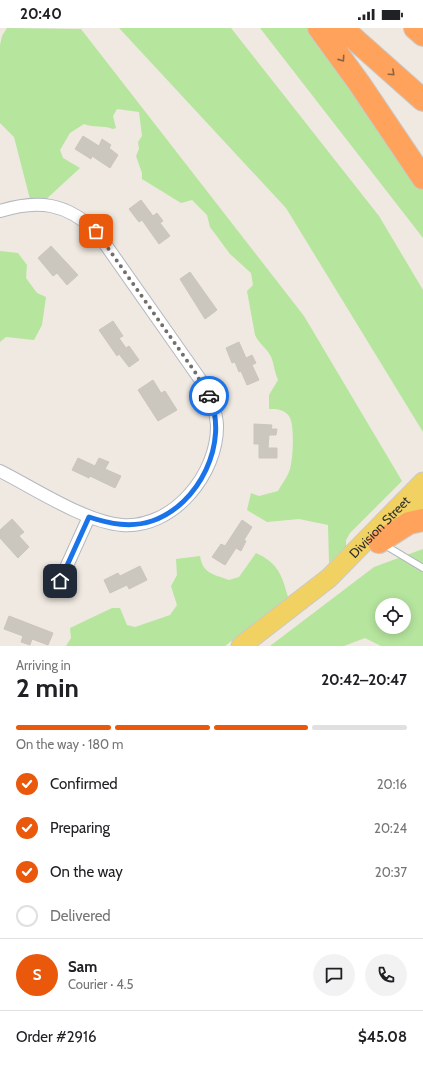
<!DOCTYPE html>
<meta charset="utf-8">
<style>
:root{--surface:#fff;--page:#f2f2f2;--text:#202124;--muted:#757577;--line:#e0e0e0;--accent:#ea580c}
body{margin:0;font-family:Cabin,sans-serif;background:var(--page);color:var(--text);height:100vh;display:flex;flex-direction:column;font-size:15px;white-space:nowrap}
*{box-sizing:border-box;margin:0}
p{font-size:13px;color:var(--muted)}
.icon{flex:none;width:22px;height:22px;fill:none;stroke:currentColor;stroke-width:2;stroke-linecap:round;stroke-linejoin:round}
.map{position:relative;height:618px;overflow:hidden}
.drawer{display:flex;flex-direction:column;background:var(--surface);flex:1}
.drawer>*{flex:none}
.fabs{position:absolute;left:375px;top:570px;display:grid;gap:8px}
.fabs a{display:grid;place-items:center;width:36px;height:36px;border-radius:50%;background:var(--surface);box-shadow:0 2px 10px #0003;font-size:20px}
.pin{position:absolute;display:grid;place-items:center;width:34px;height:34px;color:#fff;margin:-17px;border-radius:8px;box-shadow:0 2px 6px #0006}
.courier{position:absolute;display:grid;place-items:center;width:40px;height:40px;margin:-20px;border:3px solid #1a73e8;border-radius:50%;background:#fff;color:#222;box-shadow:0 1px 5px #0007}
.headline em{font-style:normal;font-weight:700}
.headline div{display:flex;flex-direction:column-reverse}
.headline{display:flex;align-items:center;justify-content:space-between;height:68px;padding:0 16px}
h1{font-size:26px;font-weight:700;line-height:30px}
.bar{display:grid;grid-template-columns:repeat(4,1fr);gap:6px 4px;align-content:center;height:48px;padding:0 16px}
.bar i{height:5px;border-radius:3px;background:var(--line)}
.bar .current{background:var(--accent)}
.bar p{grid-column:span 4}
.line{display:flex;align-items:center;gap:10px;padding:0 16px;border-top:1px solid var(--line)}
.line div{flex:1}
.round{display:grid;place-items:center;flex:none;width:42px;height:42px;border-radius:21px;background:var(--page)}
ol{padding:0 16px;list-style:none}
li{display:flex;align-items:center;gap:12px;height:44px}
li p{margin-inline-start:auto}
li .icon{padding:4px;border-radius:50%;background:var(--accent);color:#fff;stroke-width:4}
li:last-child{color:var(--muted)}
li i{width:22px;height:22px;border:2px solid var(--line);border-radius:50%}
.status{display:flex;justify-content:space-between;align-items:center;height:28px;padding:0 20px;background:var(--surface);direction:ltr}
.status svg{height:11px;fill:currentColor}
.map>svg:first-child{display:block}
.green{fill:#b6e59e;fill-rule:evenodd}
.building{fill:#cbc7bf;stroke:#cbc5ba}
.lines{fill:none;stroke-linecap:round;stroke-linejoin:round}
.lane-casing{stroke:#b4b7c1;stroke-width:8}
.street-casing{stroke:#b4b7c1;stroke-width:14}
.primary-casing{stroke:#c9c9c9;stroke-width:21}
.highway-casing{stroke:#c9c9c9;stroke-width:24}
.lane{stroke:#fff;stroke-width:6}
.street{stroke:#fff;stroke-width:12}
.primary{stroke:#f2d163;stroke-width:19}
.highway{stroke:#ffa35c;stroke-width:22}
.oneway{stroke:#8c6343}
.done{stroke:#726f6d;stroke-width:4;stroke-dasharray:0 7.2}
.route{stroke:#1a73e8;stroke-width:5}
.labels{text-anchor:middle;dominant-baseline:central;stroke-width:3;stroke-linejoin:round;paint-order:stroke}
.street-label{font-size:13px;fill:#2e2e2e;stroke:#fff}
</style>
<div class="status"><b>20:40</b><svg viewBox="0 0 49 12"><path d="M0 12V9h3v3zM5 12V6h3v6zM10 12V3h3v9zM15 12V0h3v12zM26 1h20v11H26zM47 4h2v5h-2z"/></svg></div>
<div class="map">
<svg width="423" height="618" viewBox="0 0 423 618">
<rect width="100%" height="100%" fill="#efe9e1"/>
<path class="green" d="M7,0L81,1L304,288L402,453L350,505L346,512V519L329,535L328,497L299,491L267,494L247,482L251,465L259,468L278,463C282,456 288,448 290,441C293,431 295,396 289,388C284,381 276,381 269,381V367L278,352C275,345 274,338 272,331C269,322 259,316 255,307L247,263L253,257L251,245L230,226L210,199L207,187L192,172L181,175L142,151V145L136,128L139,121L138,114L142,108L139,84L117,81L113,88L116,100L113,101C102,97 95,100 84,96L70,105L60,122L63,130L80,140L41,176L31,175L14,109L0,95V17L2,8Z
M119,0H231L379,188L423,262V404L286,180Z
M260,0H316L423,155V210Z
M0,223L18,225L27,237L26,250L37,265L46,269L42,297L34,312L6,309L0,314Z
M423,521V618H381L365,610L344,618H270L374,539ZM382,577H404V599H382Z
M256,525C278,535 282,547 288,569L225,618H66L71,610L70,600L112,580H120L127,597L135,599L170,587L177,577L171,558L177,547L176,531L200,528C203,546 213,546 229,552L239,549Z"/>
<path class="building" d="M83,108L99,118L102,111L111,117L109,120L118,127L110,140L92,128L91,131L75,121Z
M141,172L153,188L157,185L163,193L160,195L170,208L159,216L142,192L139,194L129,181Z
M51,218L78,247L67,257L57,245L53,248L38,230Z
M190,244L217,282L205,291L180,251Z
M113,293L123,308L119,310L126,320L129,318L139,332L129,339L119,326L117,328L99,302Z
M239,314L246,330L252,327L256,335L252,337L259,352L247,357L241,343L239,344L235,334L232,335L226,320Z
M153,352L161,365L165,363L177,382L158,393L138,362Z
M254,396L272,397L271,401H277L276,407H269L268,420H277V430H259V416H254Z
M78,430L95,438L99,430L109,434L105,441L121,448L115,460L90,448L89,450L72,442Z
M12,491L24,504L19,508L29,519L18,530L0,510V502Z
M242,492L252,499L244,512L246,513L241,523L236,520L225,537L212,529L221,516L225,518Z
M140,538L147,552L129,561L127,557L110,565L104,552L118,545L120,548Z
M9,588L53,605L48,617L32,611L30,617L21,614L23,608L4,601Z"/>
<g class="lines">
<defs>
<path id="lane" d="M383,516L423,540"/>
<path id="street" d="M0,183C38,171 66,175 96,203L202,354C210,368 216,381 217,397C218,446 173,501 122,497C85,494 34,460 0,443
M60,553L89,489"/>
<g id="primary">
<path d="M397,499L423,477"/>
<path id="s1" d="M241,618L329,550L423,454"/>
</g>
<path id="highway" d="M319,0L359,55L423,150
M342,0L423,72
M415,0L423,7
M379,514L409,495L423,492"/>
</defs>
<use href="#lane" class="lane-casing"/>
<use href="#street" class="street-casing"/>
<use href="#primary" class="primary-casing"/>
<use href="#highway" class="highway-casing"/>
<use href="#lane" class="lane"/>
<use href="#street" class="street"/>
<use href="#primary" class="primary"/>
<use href="#highway" class="highway"/>
</g>
<defs><path id="oneway-chevron" d="M-2-3.5L2.5 0L-2 3.5" fill="none" stroke-width="1.6" stroke-linecap="round" stroke-linejoin="round"/></defs>
<g class="oneway">
<use href="#oneway-chevron" transform="translate(342 31) rotate(55)"/>
<use href="#oneway-chevron" transform="translate(392 45) rotate(42)"/>
</g>
<g class="lines">
<path class="done" d="M96,203L195,344L209,368"/>
<path class="route" d="M60,553L89,489C110,496 131,500 152,493C199,477 230,414 209,368"/>
</g>
<g class="labels">
<g class="street-label">
<text stroke="none"><textPath href="#s1" startOffset="183">Division Street</textPath></text>
</g>
</g>
</svg>
<div class="fabs">
<a><svg class="icon" aria-label="locate" viewBox="0 0 24 24"><circle cx="12" cy="12" r="6"/><path d="M12 2v4M12 18v4M2 12h4M18 12h4"/></svg></a>
</div>
<div class="pin" style="left:96px;top:203px;background:#ea580c"><svg class="icon" aria-label="bag" viewBox="0 0 24 24"><path d="M5 8h14l-1 12H6zM9 8a3 3 0 0 1 6 0"/></svg></div>
<div class="pin" style="left:60px;top:553px;background:#1f2937"><svg class="icon" aria-label="home" viewBox="0 0 24 24"><path d="M3 11l9-7 9 7M6 9v11h12V9"/></svg></div>
<div class="courier" style="left:209px;top:368px"><svg class="icon" aria-label="car" viewBox="0 0 24 24"><path d="M5 17H2v-5l4-1 3-4h7l3 4 3 1v5h-3M9 17h6M6 11h13"/><circle cx="7" cy="17" r="2"/><circle cx="17" cy="17" r="2"/></svg></div>
</div>
<section class="drawer">
<div class="headline"><div><h1>2 min</h1><p>Arriving in</p></div><em>20:42–20:47</em></div>
<div class="bar"><i class="current"></i><i class="current"></i><i class="current"></i><i></i><p>On the way · 180 m</p></div>
<ol>
<li><svg class="icon" aria-label="check" viewBox="0 0 24 24"><path d="M5 12l5 5 9-10"/></svg>Confirmed<p>20:16</p></li>
<li><svg class="icon" aria-label="check" viewBox="0 0 24 24"><path d="M5 12l5 5 9-10"/></svg>Preparing<p>20:24</p></li>
<li><svg class="icon" aria-label="check" viewBox="0 0 24 24"><path d="M5 12l5 5 9-10"/></svg>On the way<p>20:37</p></li>
<li><i></i>Delivered</li>
</ol>
<div class="line" style="height:72px"><b class="round" style="background:var(--accent);color:#fff">S</b><div><b>Sam</b><p>Courier · 4.5</p></div><a class="round"><svg class="icon" aria-label="chat" viewBox="0 0 24 24"><path d="M4 5h16v11H9l-5 4z"/></svg></a><a class="round"><svg class="icon" aria-label="phone" viewBox="0 0 24 24"><path d="M5 4h4l2 5-3 2q2 4 5 5l2-3 5 2v4C11 20 4 13 5 4z"/></svg></a></div>
<div class="line" style="height:52px"><div>Order #2916</div><b>$45.08</b></div>
</section>
